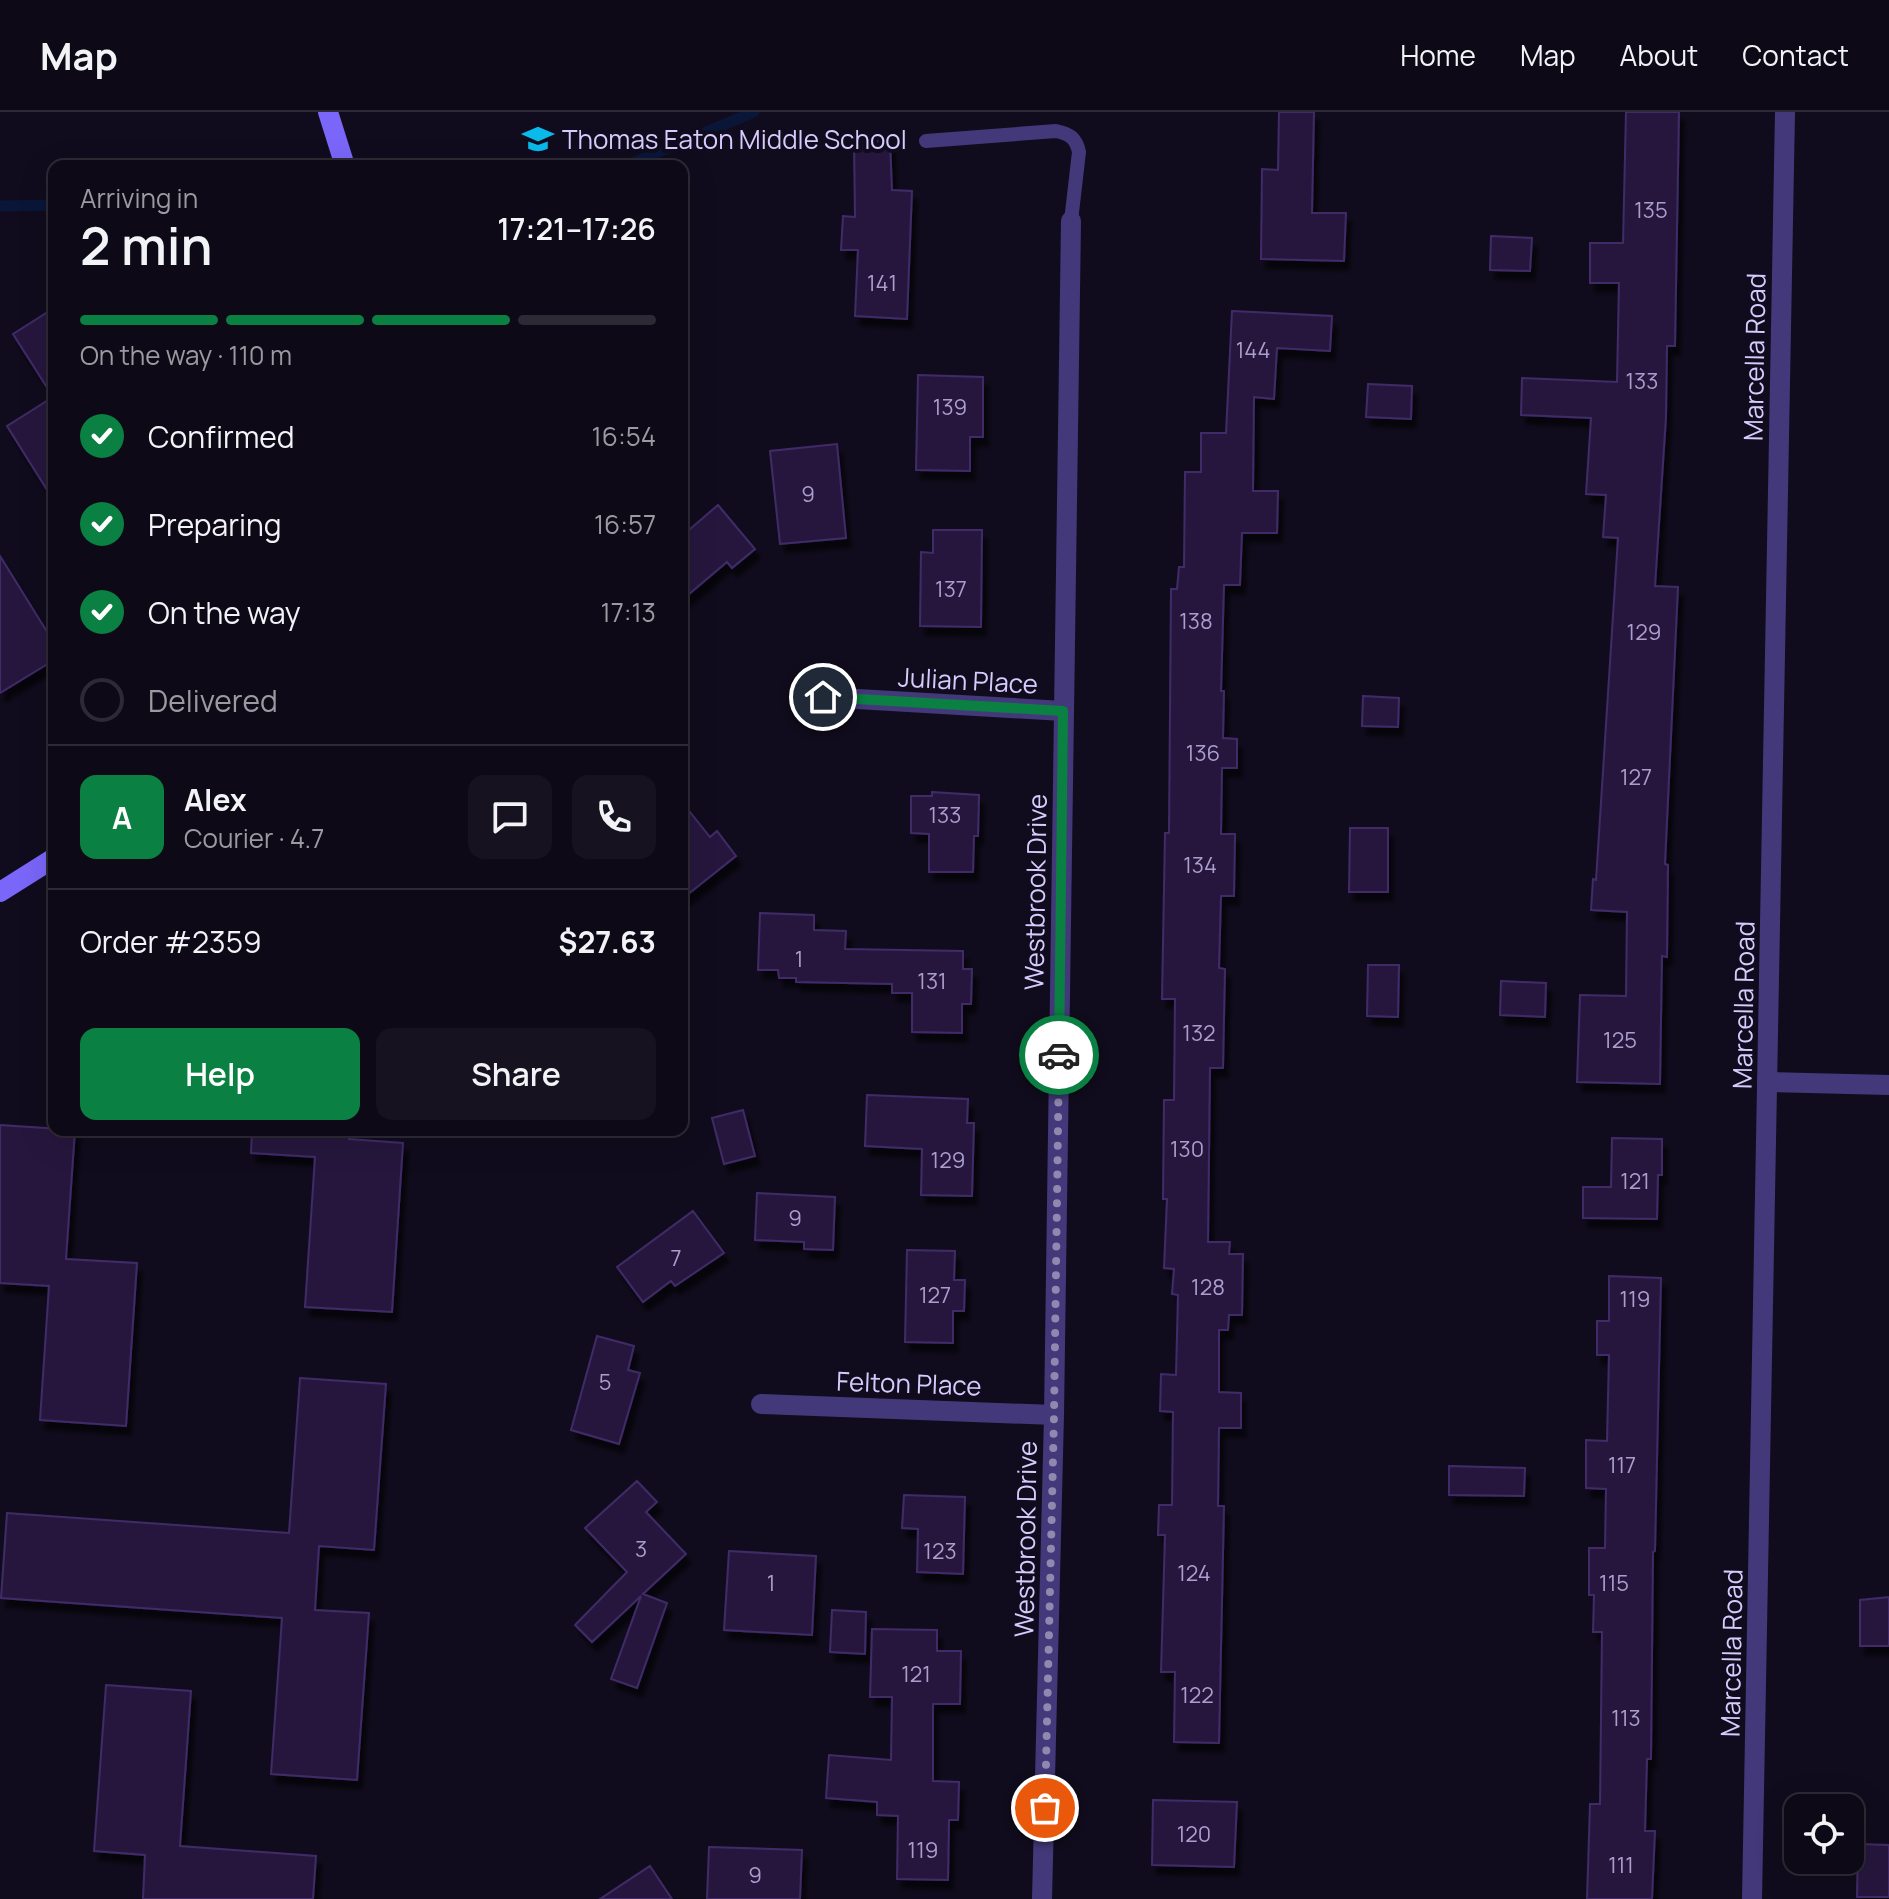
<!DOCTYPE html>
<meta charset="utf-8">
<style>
:root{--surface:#0d0916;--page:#16121f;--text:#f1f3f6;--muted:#9a9aa1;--line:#2d2a35;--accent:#0b8043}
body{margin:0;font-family:Manrope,sans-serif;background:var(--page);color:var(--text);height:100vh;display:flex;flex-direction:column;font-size:30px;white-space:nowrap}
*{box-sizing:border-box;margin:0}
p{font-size:26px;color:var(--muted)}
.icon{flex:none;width:44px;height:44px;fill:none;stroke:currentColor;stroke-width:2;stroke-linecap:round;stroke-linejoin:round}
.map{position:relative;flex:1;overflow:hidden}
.panel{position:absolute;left:48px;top:48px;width:640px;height:976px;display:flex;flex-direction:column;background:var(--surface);border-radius:16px;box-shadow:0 8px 32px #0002,0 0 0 2px var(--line)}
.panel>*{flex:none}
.buttons{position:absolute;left:1784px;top:1682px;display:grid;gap:16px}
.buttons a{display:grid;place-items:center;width:80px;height:80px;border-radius:16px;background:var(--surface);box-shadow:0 8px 32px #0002,0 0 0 2px var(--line);font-size:40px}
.pin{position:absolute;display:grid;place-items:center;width:68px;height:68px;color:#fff;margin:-34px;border:4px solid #fff;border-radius:50%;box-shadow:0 2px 8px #0007}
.courier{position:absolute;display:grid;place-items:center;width:80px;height:80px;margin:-40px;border:6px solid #0b8043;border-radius:50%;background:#fff;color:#222;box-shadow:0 2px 10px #0007}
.headline em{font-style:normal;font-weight:600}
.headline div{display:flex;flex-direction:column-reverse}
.headline{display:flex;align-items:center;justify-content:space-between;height:136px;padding:0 32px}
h1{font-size:52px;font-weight:600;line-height:60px}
.bar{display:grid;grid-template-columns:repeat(4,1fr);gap:12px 8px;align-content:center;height:96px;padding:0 32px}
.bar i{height:10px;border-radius:6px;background:var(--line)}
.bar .on{background:var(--accent)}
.bar p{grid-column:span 4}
.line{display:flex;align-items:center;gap:20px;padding:0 32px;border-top:2px solid var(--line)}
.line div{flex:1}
.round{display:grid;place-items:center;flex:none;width:84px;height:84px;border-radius:16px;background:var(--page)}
ol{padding:0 32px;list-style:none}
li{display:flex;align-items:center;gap:24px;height:88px}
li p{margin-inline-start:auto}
li .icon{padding:8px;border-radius:50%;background:var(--accent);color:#fff;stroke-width:4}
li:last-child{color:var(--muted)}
li i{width:44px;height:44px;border:4px solid var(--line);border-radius:50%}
.button{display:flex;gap:16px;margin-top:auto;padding:16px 32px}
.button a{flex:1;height:92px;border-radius:16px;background:var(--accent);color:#fff;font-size:32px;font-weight:600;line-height:92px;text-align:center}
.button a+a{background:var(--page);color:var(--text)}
header{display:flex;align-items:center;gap:48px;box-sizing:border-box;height:112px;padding:0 40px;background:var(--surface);border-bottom:2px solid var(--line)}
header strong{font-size:38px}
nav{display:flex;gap:44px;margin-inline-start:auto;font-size:28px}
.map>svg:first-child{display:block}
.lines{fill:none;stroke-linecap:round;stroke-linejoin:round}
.stream{stroke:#0a1638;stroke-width:11}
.building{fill:#25193d;stroke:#3f2c68;stroke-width:2;filter:url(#shadow)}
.service{stroke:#43397a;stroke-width:14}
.minor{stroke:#43397a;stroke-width:20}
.tertiary{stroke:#43397a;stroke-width:20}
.secondary{stroke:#7a66f9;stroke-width:20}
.done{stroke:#9188af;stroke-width:8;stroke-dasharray:0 14.4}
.route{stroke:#0b8043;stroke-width:10}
.labels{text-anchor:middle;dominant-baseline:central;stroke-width:8;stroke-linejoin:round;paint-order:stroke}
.number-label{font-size:22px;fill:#aa9ecd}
.poi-label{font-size:26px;fill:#d6cbfd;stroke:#110c1d;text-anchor:start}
.street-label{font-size:26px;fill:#d6cbfd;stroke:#110c1d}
</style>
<header>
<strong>Map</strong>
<nav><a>Home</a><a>Map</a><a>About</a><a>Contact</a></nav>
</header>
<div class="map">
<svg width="1889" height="1787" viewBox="0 0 1889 1787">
<defs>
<filter id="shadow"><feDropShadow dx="5" dy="9" stdDeviation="2" flood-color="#0009"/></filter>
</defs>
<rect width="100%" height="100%" fill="#110c1d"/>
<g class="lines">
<path class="stream" d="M625,54L754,0
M0,94L54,93"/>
</g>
<path class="building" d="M1279,0H1314L1312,101H1346L1344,149L1261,147L1262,57L1278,58Z
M1626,0H1679L1675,234H1667L1666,305L1655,474L1678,475L1665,752L1668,753L1667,845L1662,844L1660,972L1577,970L1580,883L1626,884L1627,800L1591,798L1593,767L1596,768L1618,426L1603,425L1606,383L1586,382L1591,306L1521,303L1522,266L1617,270L1619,171H1590V131H1623Z
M854,29H890L892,78L912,79L907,207L855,204L858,138H841L843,104L855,105Z
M1491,124L1532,126L1530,159L1490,158Z
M54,196V389L7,314L53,285L13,222Z
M1232,199L1332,204L1330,239L1277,236L1274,287L1254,285L1253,379H1278L1277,421H1242L1240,473H1224L1221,579H1224L1223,626L1237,627V656H1222L1221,722H1235L1234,784H1221L1219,856L1225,857L1223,956H1210L1208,1130H1230L1229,1142H1243L1242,1203H1229L1228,1218H1219V1280L1241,1281V1316H1219L1218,1394H1224L1219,1631L1174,1630L1175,1560H1161L1165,1423H1158L1159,1393H1172L1173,1300L1160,1299L1161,1262L1176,1263L1178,1183L1172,1182L1174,1157L1164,1156L1167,1087H1163L1164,988H1174L1175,887H1162L1165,721H1169L1171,477H1177L1179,455H1184L1185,360H1201V321H1226Z
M918,263L983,265V325H970V359L916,358Z
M1368,272L1412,274L1411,307L1366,305Z
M837,332L846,426L780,432L770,339Z
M718,393L755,437L732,456L727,450L682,488V424Z
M933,418H982L981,515L920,514L921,440L933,441Z
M0,444L54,531V548L0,581Z
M1363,584L1399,586L1398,615L1362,614Z
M932,680L979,683L978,724H974L973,760H929V722L911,721V684H932Z
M682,690L710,725L717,719L736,744L682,787Z
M1350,716H1388V780H1349Z
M760,801L814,803V818L846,819L845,837L963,839V857H972L971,892H962V921L912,920V881H892V872L796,870V866H779L778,858H758Z
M1368,853H1399L1398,905L1367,904Z
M1501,869L1546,871L1545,905L1500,903Z
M867,983L968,987L967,1011H974L972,1084L921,1083L922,1037L865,1034Z
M743,998L755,1044L724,1052L712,1006Z
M0,1013L75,1018L66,1147L137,1151L126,1314L40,1308L49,1174L0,1171Z
M252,1018H350L349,1027L403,1031L392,1200L305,1195L315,1045L251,1041Z
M1612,1026L1662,1027V1063H1658L1657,1107L1583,1106V1075H1611Z
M757,1081L835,1085L833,1138L804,1137V1130L755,1128Z
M693,1099L724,1141L675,1174L671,1169L643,1190L617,1155Z
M907,1138L955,1139L954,1168H965L964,1199H953V1231L905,1230Z
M1609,1164L1661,1166L1655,1439L1653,1440L1651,1647H1647L1645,1719H1655L1652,1787H1587L1590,1692H1600L1602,1520H1593L1594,1483H1589V1436H1605L1606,1377L1586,1376V1328L1607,1329L1609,1243H1597V1209H1609Z
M597,1224L634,1234L628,1258L640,1261L619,1332L571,1318Z
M300,1266L386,1272L374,1438L319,1434L315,1498L369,1501L357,1668L271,1662L282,1506L1,1486L7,1401L289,1421Z
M1449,1354L1525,1356L1524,1384L1449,1383Z
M637,1369L657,1390L646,1400L686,1442L643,1482L667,1491L637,1576L611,1567L641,1484L592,1530L575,1513L627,1460L585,1416Z
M904,1383L965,1385L963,1462L917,1460L918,1417L902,1416Z
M729,1439L816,1444L812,1523L724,1518Z
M1889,1485V1534H1860V1488Z
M832,1498L866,1500L865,1542L830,1540Z
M872,1517L937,1518V1539H961L960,1592H933V1669L959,1670L958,1708H949L948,1768L897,1767L898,1704L877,1703V1690L826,1686L829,1643L891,1648L892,1585H870Z
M106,1573L191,1579L180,1734L316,1744L313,1787H143L145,1743L94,1739Z
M1153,1688L1237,1690L1234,1755L1152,1753Z
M1858,1732L1889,1733V1785H1857Z
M709,1735L802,1738L800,1787H707Z
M650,1754L672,1787H600Z"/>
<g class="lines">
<path class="service" d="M926,29L1056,19C1070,22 1076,26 1079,40L1071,109"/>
<path class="minor" d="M823,585L1063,599
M1767,970L1889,973
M761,1292L1054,1303
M1042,1787L1054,1303L1071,109"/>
<path class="tertiary" d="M1752,1787L1785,0"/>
<path class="secondary" d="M328,0L345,54
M0,780L54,746"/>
</g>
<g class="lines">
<path class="done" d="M1045,1696L1054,1303L1059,943"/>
<path class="route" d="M823,585L1063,599L1059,943"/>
</g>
<defs>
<symbol id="school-bare" viewBox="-9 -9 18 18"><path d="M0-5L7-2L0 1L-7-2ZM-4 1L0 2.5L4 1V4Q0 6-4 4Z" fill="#09baeb" stroke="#110c1d" stroke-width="2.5" paint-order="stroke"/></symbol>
</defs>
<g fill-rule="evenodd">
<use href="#school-bare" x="516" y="5" width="44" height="44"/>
</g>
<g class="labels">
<g class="number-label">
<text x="1651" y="98">135</text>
<text x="882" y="171">141</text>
<text x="1253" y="238">144</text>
<text x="1642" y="269">133</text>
<text x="950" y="295">139</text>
<text x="808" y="382">9</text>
<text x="951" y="477">137</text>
<text x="1196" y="509">138</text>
<text x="1644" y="520">129</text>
<text x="1203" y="641">136</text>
<text x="1636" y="665">127</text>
<text x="945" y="703">133</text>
<text x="1200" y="753">134</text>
<text x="799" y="847">1</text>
<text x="932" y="869">131</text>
<text x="1199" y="921">132</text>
<text x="1620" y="928">125</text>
<text x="1187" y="1037">130</text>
<text x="948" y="1048">129</text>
<text x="1635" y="1069">121</text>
<text x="795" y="1106">9</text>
<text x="676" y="1146">7</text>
<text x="1208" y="1175">128</text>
<text x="935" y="1183">127</text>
<text x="1635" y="1187">119</text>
<text x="605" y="1270">5</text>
<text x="1622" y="1353">117</text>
<text x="641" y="1437">3</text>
<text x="940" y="1439">123</text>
<text x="1194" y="1461">124</text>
<text x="771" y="1471">1</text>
<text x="1614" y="1471">115</text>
<text x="916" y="1562">121</text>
<text x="1197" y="1583">122</text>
<text x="1626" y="1606">113</text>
<text x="1194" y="1722">120</text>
<text x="923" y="1738">119</text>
<text x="1621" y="1753">111</text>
<text x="755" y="1763">9</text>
</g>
<g class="poi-label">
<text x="562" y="27">Thomas Eaton Middle School</text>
</g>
<g class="street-label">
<text transform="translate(1754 245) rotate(-89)">Marcella Road</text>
<text transform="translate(968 568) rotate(3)">Julian Place</text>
<text transform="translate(1035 780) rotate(-89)">Westbrook Drive</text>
<text transform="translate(1743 893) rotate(-89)">Marcella Road</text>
<text transform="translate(909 1271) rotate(2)">Felton Place</text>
<text transform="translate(1025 1427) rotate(-89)">Westbrook Drive</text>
<text transform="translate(1731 1541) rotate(-89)">Marcella Road</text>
</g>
</g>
</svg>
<div class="buttons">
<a><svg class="icon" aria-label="locate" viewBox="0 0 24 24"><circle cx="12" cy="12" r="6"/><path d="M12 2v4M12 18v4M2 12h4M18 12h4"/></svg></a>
</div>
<div class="pin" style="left:1045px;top:1696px;background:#ea580c"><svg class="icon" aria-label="bag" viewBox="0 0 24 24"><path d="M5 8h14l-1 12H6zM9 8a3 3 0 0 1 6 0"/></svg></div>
<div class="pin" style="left:823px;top:585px;background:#1f2937"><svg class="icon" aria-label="home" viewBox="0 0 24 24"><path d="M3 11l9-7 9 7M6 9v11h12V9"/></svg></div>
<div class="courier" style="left:1059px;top:943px"><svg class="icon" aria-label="car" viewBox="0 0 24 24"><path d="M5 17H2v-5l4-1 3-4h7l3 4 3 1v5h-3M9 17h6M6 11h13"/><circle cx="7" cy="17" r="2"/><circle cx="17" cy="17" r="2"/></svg></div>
<section class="panel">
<div class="headline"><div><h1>2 min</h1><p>Arriving in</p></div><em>17:21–17:26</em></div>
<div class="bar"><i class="on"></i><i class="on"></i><i class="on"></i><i></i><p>On the way · 110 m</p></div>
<ol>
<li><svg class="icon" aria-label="check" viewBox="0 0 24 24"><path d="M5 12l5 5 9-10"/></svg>Confirmed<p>16:54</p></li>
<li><svg class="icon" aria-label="check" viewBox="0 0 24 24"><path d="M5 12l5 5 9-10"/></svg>Preparing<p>16:57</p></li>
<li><svg class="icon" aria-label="check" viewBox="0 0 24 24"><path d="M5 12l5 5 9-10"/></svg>On the way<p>17:13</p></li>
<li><i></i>Delivered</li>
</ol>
<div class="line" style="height:144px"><b class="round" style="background:var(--accent);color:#fff">A</b><div><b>Alex</b><p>Courier · 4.7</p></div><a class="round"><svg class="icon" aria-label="chat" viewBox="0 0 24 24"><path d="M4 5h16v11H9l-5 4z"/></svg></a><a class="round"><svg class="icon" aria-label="phone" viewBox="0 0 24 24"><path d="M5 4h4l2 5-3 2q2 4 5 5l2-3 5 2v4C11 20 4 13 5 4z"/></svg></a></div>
<div class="line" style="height:104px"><div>Order #2359</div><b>$27.63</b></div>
<div class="button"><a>Help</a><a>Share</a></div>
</section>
</div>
